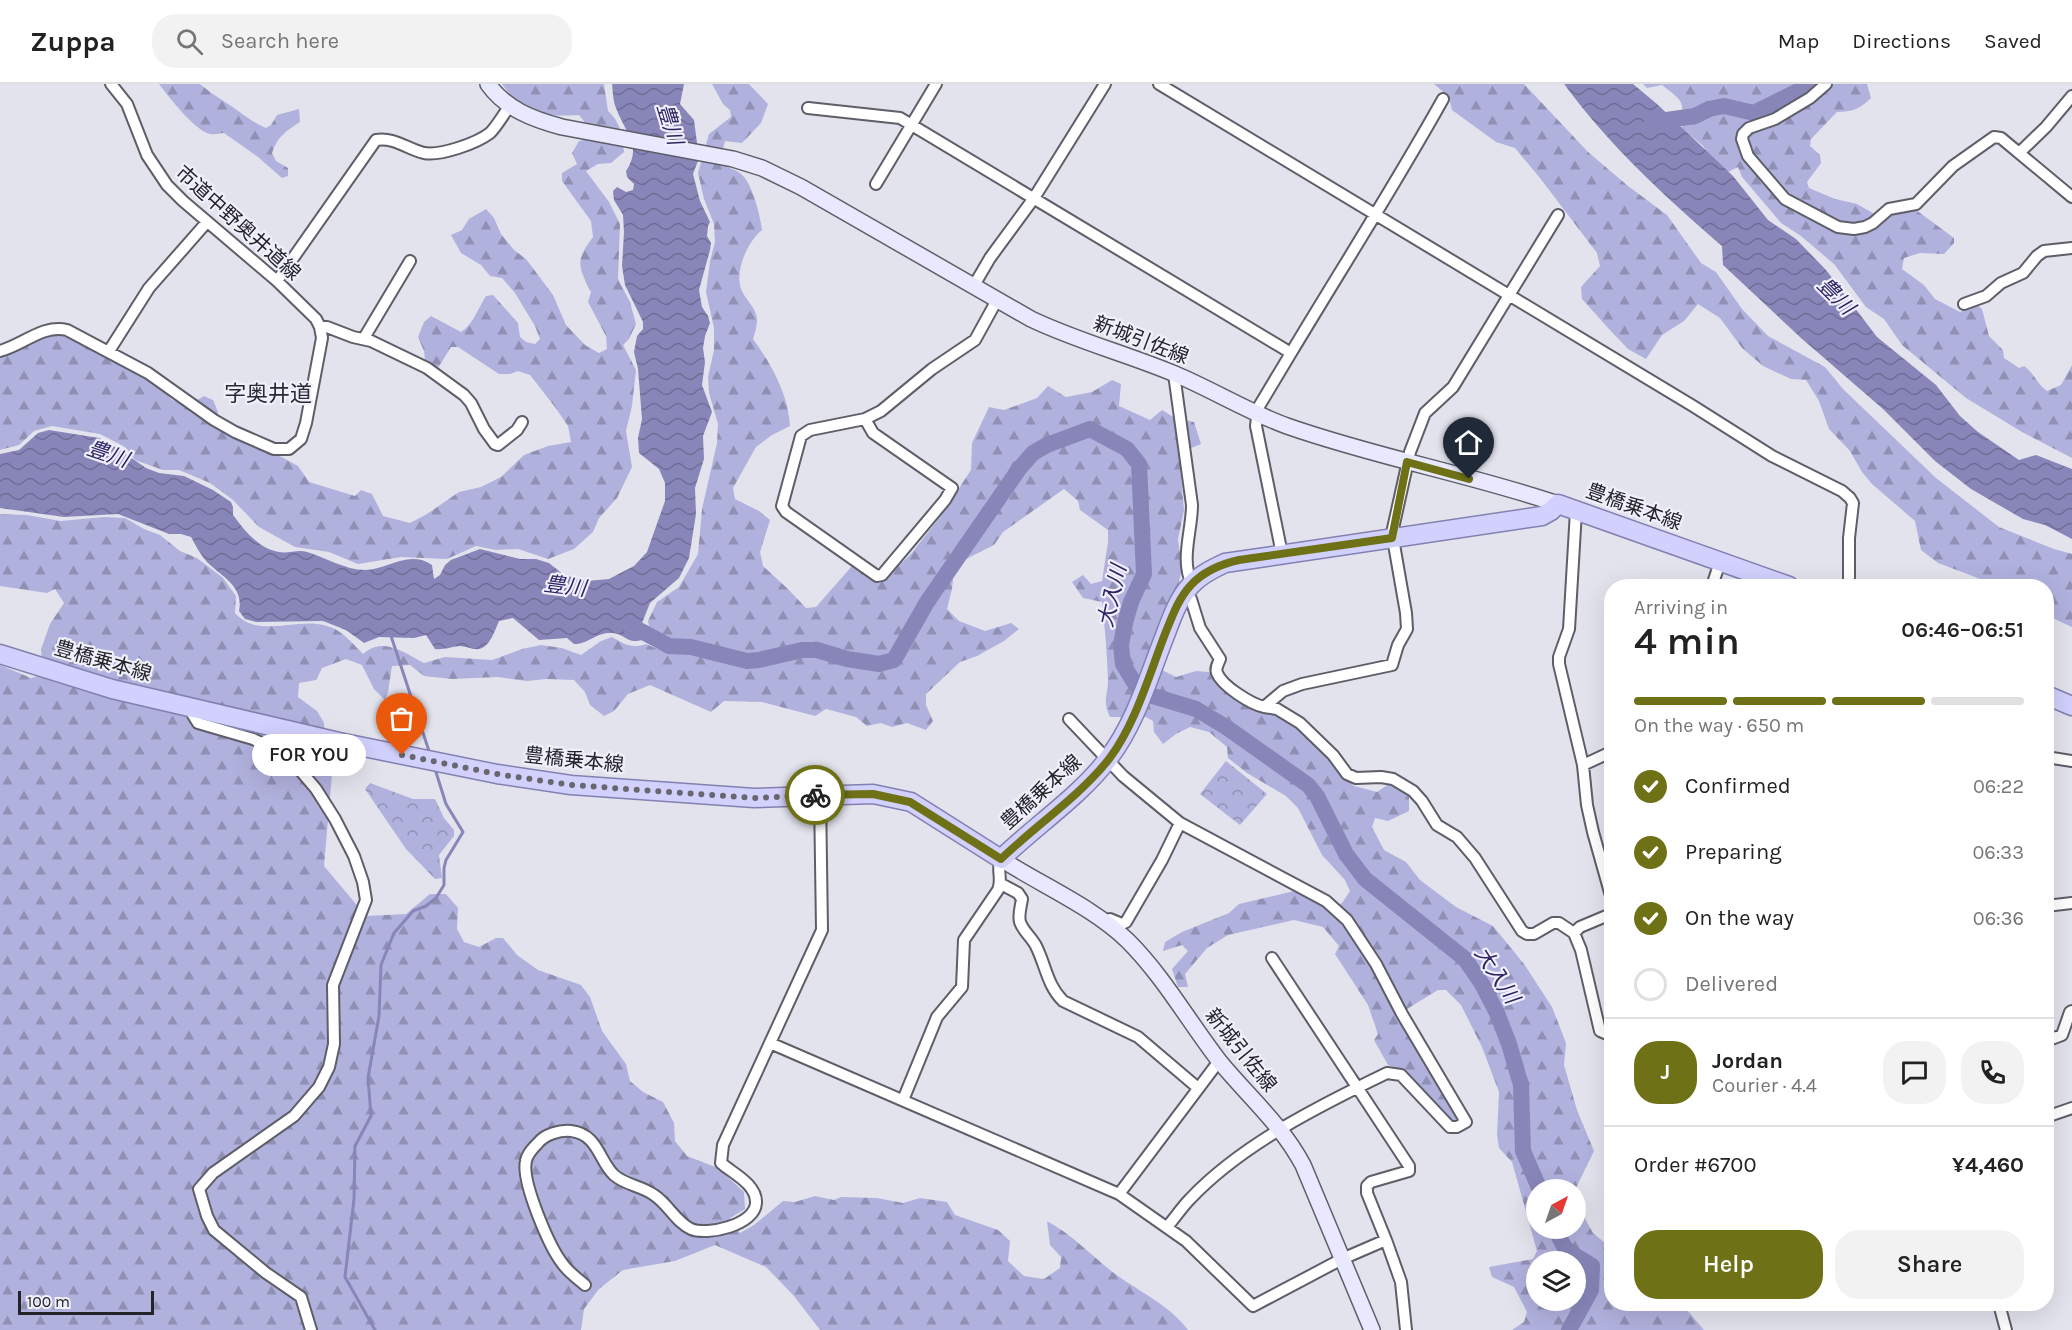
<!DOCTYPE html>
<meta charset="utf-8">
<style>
:root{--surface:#fff;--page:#f2f2f2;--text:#222;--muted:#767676;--line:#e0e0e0;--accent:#6e7116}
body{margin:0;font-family:Karla,"Noto Sans JP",sans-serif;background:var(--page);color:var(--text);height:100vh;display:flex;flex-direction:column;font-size:22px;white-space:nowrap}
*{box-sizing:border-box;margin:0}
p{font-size:20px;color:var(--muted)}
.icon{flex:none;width:33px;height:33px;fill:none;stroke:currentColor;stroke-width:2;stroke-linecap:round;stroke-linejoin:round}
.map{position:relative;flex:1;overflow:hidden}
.details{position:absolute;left:1604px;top:495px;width:450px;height:732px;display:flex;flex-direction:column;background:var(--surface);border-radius:24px;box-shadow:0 6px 24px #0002}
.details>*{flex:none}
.needle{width:39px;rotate:40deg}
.buttons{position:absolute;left:1526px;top:1095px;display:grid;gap:12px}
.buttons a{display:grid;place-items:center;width:60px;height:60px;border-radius:50%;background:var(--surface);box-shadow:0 6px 24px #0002;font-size:30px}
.scale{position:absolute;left:18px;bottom:15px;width:136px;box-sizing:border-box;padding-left:6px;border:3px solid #242428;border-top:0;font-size:16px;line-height:21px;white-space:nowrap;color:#242428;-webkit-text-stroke:4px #f0f0fc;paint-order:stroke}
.pin{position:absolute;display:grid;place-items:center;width:51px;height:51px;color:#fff;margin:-62px -26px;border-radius:50% 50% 50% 0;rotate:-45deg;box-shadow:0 0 6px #0007}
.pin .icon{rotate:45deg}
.courier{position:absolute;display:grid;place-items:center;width:60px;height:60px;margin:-30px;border:4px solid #6e7116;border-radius:50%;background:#fff;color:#222;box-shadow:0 2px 8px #0007}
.bubble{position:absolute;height:42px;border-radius:21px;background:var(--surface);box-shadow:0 6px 24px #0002;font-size:20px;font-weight:600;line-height:42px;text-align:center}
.head em{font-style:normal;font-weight:600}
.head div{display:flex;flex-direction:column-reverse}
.head{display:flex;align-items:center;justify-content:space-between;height:102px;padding:0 30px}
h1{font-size:39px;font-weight:600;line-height:45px}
.bar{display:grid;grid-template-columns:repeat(4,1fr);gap:9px 6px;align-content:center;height:72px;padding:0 30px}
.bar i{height:8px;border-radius:4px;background:var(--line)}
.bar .active{background:var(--accent)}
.bar p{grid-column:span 4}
.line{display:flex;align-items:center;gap:15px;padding:0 30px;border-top:2px solid var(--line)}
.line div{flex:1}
.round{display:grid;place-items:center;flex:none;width:63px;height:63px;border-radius:24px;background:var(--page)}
ol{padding:0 30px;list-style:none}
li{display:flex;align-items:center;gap:18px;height:66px}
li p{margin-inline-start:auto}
li .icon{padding:6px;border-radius:50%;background:var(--accent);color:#fff;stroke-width:4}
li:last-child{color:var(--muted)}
li i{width:33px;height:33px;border:3px solid var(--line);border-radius:50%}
.button{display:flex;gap:12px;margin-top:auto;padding:12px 30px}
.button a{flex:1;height:69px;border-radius:24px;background:var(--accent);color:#fff;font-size:24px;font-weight:600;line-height:69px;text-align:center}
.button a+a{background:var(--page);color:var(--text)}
header{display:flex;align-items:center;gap:36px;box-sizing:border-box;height:84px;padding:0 30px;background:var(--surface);border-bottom:2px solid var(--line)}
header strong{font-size:28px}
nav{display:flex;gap:33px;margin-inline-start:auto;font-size:21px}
.search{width:420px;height:54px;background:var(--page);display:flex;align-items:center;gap:15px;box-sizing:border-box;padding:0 21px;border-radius:24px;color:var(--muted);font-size:22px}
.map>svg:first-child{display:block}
.forest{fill:url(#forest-firs);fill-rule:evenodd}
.park{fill:url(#park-crowns)}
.water{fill:url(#water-waves)}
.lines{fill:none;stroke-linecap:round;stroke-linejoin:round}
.stream{stroke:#8886b9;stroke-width:3}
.river{stroke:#8886b9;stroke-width:16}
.street-casing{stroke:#5e5e68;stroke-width:14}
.secondary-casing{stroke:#5e5e68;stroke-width:18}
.primary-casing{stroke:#8280b0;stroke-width:21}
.street{stroke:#fff;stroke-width:10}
.secondary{stroke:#e8e8fe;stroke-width:15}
.primary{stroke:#d2d0fc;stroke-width:18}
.done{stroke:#67676d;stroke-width:6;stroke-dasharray:0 10.8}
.route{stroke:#6e7116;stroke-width:8}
.labels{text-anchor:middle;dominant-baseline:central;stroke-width:4.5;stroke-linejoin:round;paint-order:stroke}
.street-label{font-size:20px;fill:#242428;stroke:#f0f0fc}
.water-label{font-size:21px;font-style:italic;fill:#2d2462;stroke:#f0f0fc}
.quarter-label{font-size:22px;fill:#2a2a32;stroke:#f0f0fc}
</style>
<header>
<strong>Zuppa</strong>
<div class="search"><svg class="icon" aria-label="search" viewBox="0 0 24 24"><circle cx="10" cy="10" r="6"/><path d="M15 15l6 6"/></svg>Search here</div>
<nav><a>Map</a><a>Directions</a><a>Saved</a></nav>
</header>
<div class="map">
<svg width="2072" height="1246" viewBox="0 0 2072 1246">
<defs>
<pattern id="forest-firs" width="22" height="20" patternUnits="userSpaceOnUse" patternTransform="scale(1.5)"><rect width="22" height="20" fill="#b1b1de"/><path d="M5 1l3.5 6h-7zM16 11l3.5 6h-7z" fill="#9090b4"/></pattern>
<pattern id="park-crowns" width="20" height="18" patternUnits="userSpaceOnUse" patternTransform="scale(1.5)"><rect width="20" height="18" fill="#b1b1de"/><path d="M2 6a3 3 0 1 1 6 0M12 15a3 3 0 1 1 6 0" fill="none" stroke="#9090b4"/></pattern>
<pattern id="water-waves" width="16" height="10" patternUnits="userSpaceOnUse" patternTransform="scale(1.5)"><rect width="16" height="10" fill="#8886b9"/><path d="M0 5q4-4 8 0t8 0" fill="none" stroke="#6f6d96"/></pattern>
</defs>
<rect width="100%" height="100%" fill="#e3e3ee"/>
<path class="forest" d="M159,0H200C209,8 218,13 228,20C242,29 250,37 266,44L271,41L277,31L299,25L300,38C286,47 277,53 272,69L276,77L288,84V92L282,94L258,73L224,49C220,49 214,51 210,50C195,47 168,12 159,0Z
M502,0H604L608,27C621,39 622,51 624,68L611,79L598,80L586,87L609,118L620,140L618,195L630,218L636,240L629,255L623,261L636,286L632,322L626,347L632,383L617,414L599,434L593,448L574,465L548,475L518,465L496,466L476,462L447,475L401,473L358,480L329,468L295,463L259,443L233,416L210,399L179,386H163L135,376L125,363L100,350L52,342L34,347L19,361L0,366V269L50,250L66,252L157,299L172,316L189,321L204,312L213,316L218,328L216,341L247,359L276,370L298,382L309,398L355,412L361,406L372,410L383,432L410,439L427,430L459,408L481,403L501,393L524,371L548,362L571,358L568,342L555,323L530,291L518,287L510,290H499L458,263H451L438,284L425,276L424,267L418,253L424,238L431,232L461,248C473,241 478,224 486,212L493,211L518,239L520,253L526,258L535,260L540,255L535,242L515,209L502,194L490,192L481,181L461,169L451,151L462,146L469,135L486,125L494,134L501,150L514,166L526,175L553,211L566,241L585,261L599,269L607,265L606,252L588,218L591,208C578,182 575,177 593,153L591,137L562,97V89L577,80L572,69L579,57L588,55L587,41L579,31C543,33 523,31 502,0Z
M712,0H749L768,20L761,39L742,59L725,57L719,80C727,83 739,86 745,94C754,107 760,131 762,146C748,157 733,189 742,207C746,216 757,225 757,236C757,242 755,249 753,255C772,281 788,310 790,342L772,351L756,363L733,404L735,415L759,427L770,436L760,468L763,482L788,505L806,524L816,523L852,482L870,494L885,495L911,470L940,433L971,386L972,359L989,323L1004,326L1037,314L1048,302L1066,313L1092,308L1112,296L1121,300L1119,322L1150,336L1162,326L1175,334L1194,338L1201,360L1179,369L1184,426L1178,455L1182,484L1160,585L1176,593L1196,587L1209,588L1219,601L1267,622L1294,639L1330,670L1344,692L1354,702L1377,708L1389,700L1409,710V727L1388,737L1375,734L1372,743L1384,766L1406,778L1420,796L1456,823L1493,842L1524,880L1552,923L1566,959L1564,981L1577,1026L1594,1067L1575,1106H1536V1144H1575V1117L1593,1149L1611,1164V1220H1682L1704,1246H1512L1524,1238L1527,1228L1514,1203L1492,1193L1489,1183L1533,1175L1537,1167L1512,1078L1499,1064L1497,1051L1499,1008L1482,963L1461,921L1446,906H1438L1407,925L1400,938C1418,971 1444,1000 1457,1036L1452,1038C1433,1018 1414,989 1388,981L1374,956L1378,950L1368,921L1335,870L1339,862L1323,843L1294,836L1228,851L1207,864L1185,890L1188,903H1178L1172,885L1188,867L1182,861L1163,867L1165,858L1182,848L1229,829L1239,820L1294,807L1331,824L1342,819L1350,807L1345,796L1322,771L1298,724L1286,712L1247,689L1228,674L1227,663L1209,648L1190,643L1176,650L1163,660L1154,648L1153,637L1146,633H1110C1102,616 1108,612 1108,596C1107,570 1105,544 1102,518L1083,514L1072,498L1083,491L1091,500L1102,497L1108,458V446L1080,426L1078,417L1064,405L1003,448L994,461L962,477L954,486L952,505L947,525L959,537L985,547L1011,539L1019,545L1004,557L977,572L960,578L926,610V621L933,637L926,646L907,639L892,643L881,639L867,642L856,633L826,625L815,632L762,618L724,617L711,628L650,601L628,610L614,627L604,632L590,621L585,608L574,596L546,595L527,597L498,593L452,595L424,592L410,581L392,582L388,608L385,616L374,605L362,581L346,575L322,584L316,596L299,599L298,613L317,627L324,639L325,664L333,678L324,782L366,832L406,830L430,810H446L458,824L457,845L464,858L479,863L496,854H503L517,871L538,886L581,901L590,913L602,947L626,980L630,997L643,1008L663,1018L674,1039L675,1057L687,1072L718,1084L744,1108L745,1125L730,1134L740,1149L754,1141L783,1117L795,1118L815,1112L834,1116L841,1113L877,1114L903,1119L920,1114L947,1118L955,1131L998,1146L1010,1157L1008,1177L1024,1192L1044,1195L1060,1184L1061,1173L1050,1161L1047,1137C1071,1150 1089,1169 1110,1186C1135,1206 1168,1219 1188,1246H820L794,1212L766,1183L715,1161L675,1177L623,1186L599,1205L584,1225L581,1246H0V581L31,594L43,591L41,565L50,540L64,519L55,505L47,509L0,502V430L27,431L61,437L104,433L125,434L144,445L160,451L180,467L197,474L223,494L236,512L235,529C261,558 302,528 335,545C345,550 355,562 363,570C384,552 404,569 424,579L445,573L492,576L522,565L541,561L562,564L581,571L601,557L612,553C624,560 632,565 646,560L662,567L664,554L650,547L648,537L657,518L679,503L698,470L702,425L717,359L718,340L709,309L708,293L714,266V244L706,208L710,177L715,158L714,140L704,115L698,89L709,50L731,33L730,26L723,20ZM1536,1178H1575V1216H1536Z
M1434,0H1524L1588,68L1628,102L1667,131L1701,179L1716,188L1742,225L1768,252L1825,283L1843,305L1936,394L1999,443L2054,465L2072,470V543L2046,531V502H1999L1938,479L1921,466L1915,437L1872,400L1862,388L1850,367L1829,345L1819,317L1806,296L1791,295L1763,282L1742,264L1720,234L1698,220L1684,237L1662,251L1646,275L1628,265L1608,244L1582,215L1581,203L1600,182L1597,169L1540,94L1515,64L1496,58L1452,26L1449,13Z
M1643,0H1867L1871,14C1860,25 1852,28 1837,28L1811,55L1810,62L1820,71L1821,79L1807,98L1809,104L1835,115L1857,120L1876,131L1916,126L1954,154V159L1944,170L1920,169L1904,174L1902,185L1924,201L1935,215L1960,228L1977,221L1982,225L1989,252L2003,266L2004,274L2019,284L2024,282C2034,289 2037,300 2047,307L2061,301L2072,281V374L2022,348L1966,314L1902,261L1884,235L1866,223L1834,180L1801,152L1781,139L1742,93L1738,83L1728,88L1717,84L1703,62L1682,44C1683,16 1685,19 1662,1L1647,4Z"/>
<path class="park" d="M1226,677L1267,710L1240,741L1200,710Z
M370,699L413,715H435L444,734L454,746V752L439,771L442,794L435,795L406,765L365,705Z"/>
<path class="water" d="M612,0H684L680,20L694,36L699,74L693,90L700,117L710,138L708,142L707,152L711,159L710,166L699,206L702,223L708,232L710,239L705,252L703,264L705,278L702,301L712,328L703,352L704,375L695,404L696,430L689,474L679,494L650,519L642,539L647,548L645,555C626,562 627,549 610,549C595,549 589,560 574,560L567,554L539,556L513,534L499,537C495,546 490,563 479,565C473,566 466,562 459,562C450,563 444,566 435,565L426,551L414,554L379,553L364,559L346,546L323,537L256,538L245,535L239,527C244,502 222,493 207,478C200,470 196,462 191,453L181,450H169L118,430L64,433L0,424V370L19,366L38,349L49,346L99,354L117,364L146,384L159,389L184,392L213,406L231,418L233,423V431C244,446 259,465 279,468C288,470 298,465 307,468C325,473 345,486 365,486C387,486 409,465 432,481L434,495L440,491L445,481L451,476L480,465L520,475H536L549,479L564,491L586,497L609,495L634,482L647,468L665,417V399L659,385L639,369L638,354L642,335L638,285L634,268L637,252L643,245V238L625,201L622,182L624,148L623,131L614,116L613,107L617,103L626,108L633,106L634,100L627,93L626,87C643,61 625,49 616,24C613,17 613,8 612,0Z
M1564,0H1633L1657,20L1733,92L1768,136L1796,155L1826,186L1877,253L1936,301L1960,332L1978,348L2019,376L2036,371L2072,385V455L2045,441L2023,435L1971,405L1935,377L1883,325L1801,254L1723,181L1722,162C1665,113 1609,61 1564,0Z"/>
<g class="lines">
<path class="stream" d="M391,552L429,667
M375,1246L345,1193L354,1115L355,1062L371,1032L368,994L379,932L381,881L394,849L401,841L413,827L426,822L436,814L444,801V784L446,776L463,748L446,720L435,685"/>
<path class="river" d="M1652,38L1695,32L1709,25L1724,22L1754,29L1812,0
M628,540L669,562L691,563L747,577L759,576L802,566H817L847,575L879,580L894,576L927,518L1019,385L1033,369L1047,361L1090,345L1127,365L1139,380L1144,490L1131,518L1125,539L1121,561L1123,580L1135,600L1153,612L1196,625L1226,643L1308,701L1317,712L1346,770L1365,795L1465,875L1482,900L1497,929L1509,960L1521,1001L1523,1067L1540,1106
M1556,1144C1565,1172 1571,1167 1592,1182L1591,1206L1569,1246"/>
<defs>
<path id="street" d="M1159,0L1693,322L1772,372L1842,407L1850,414L1853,419L1849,454V502
M1826,0L1810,14L1775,35L1749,44L1743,50L1742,55L1748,72L1785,115L1838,143L1854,145L1865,143L1873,139L1889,125L1916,120L1953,82L1994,53L2001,54L2072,113
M808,24L900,34L1291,269L1258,324L1256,342L1282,470
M2019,69L2046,43L2072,12
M876,100L936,0
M277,197L376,56C395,53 407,65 424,69C441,72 477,59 490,49C497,42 503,31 509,23
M973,203L990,174L1034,114L1105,0
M1964,220L1986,212L2001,199L2023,189L2037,172L2044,167L2072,164
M320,243H327L353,253L371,257L427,284L464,311L471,319L484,345L495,360L498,361L517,346L522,338
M364,254L410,177
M0,267C23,261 43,240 67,246L148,289L214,336L235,348L274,365H289L301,355L306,339L322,254L320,243L316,235L277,197L183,117L167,101L147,71L127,20L111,0
M109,267L149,204L207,138
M1291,269C1342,184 1395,101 1443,15
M1174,290L1192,421C1192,447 1180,476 1192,500
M865,335L873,349L952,404L945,416L882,491L877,492L786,428L782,422L801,352L810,346L865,335L881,327L932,285L975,256L997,216
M1576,427L1569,545L1559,573V580L1583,681L1587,721L1593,748L1611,812
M1712,502L1720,478
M1184,509L1191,515L1200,544L1220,575C1218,580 1215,584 1217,589C1222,602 1251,620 1264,623L1283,607L1302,600L1392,581L1398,561L1407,545L1406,529L1392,449L1410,368L1425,329L1453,303L1558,131
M1264,623L1277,625L1300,639L1333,671L1347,690L1356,694L1381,693L1393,695L1413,707L1422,717L1437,741L1457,753L1475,774L1522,847L1527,850H1534L1553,839H1559L1574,849L1581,866L1600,947L1607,950L1611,949
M192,624L193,631L198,639L253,655L281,668L299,685L316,705L335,735L354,772L363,798L366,816L333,901L334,960L329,983L319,1003L294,1032L213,1089L199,1105L207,1132L214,1146L266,1189L301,1213L311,1246
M1069,635L1123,692L1180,739L1326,817L1347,836L1376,880L1402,930L1466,1038L1457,1043H1450L1401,991L1387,989C1321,1021 1242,1060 1190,1115C1182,1123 1175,1134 1167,1143
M2046,673L2072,677
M1583,681L1611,668
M1001,800L1018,809L1022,815C1021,822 1018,831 1020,838C1023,847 1032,854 1036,862C1046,882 1047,901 1063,917L1138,953L1198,1004
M2046,822L2072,819
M1106,837L1110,835L1122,840L1126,838L1162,776L1180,739
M1574,849L1580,843L1611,830
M1272,874L1409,1082V1087L1371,1098L1367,1102V1109L1386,1156L1401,1198L1406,1246
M2046,957L2062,951L2070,928L2072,927
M770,959L1119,1110L1186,1157L1253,1222L1342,1175L1386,1156
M903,1016L937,933L962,903L964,856L998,806C1003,795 996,785 1001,775
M2046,1033L2072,1024
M1119,1110L1216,981L1220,978
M585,1201C577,1194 568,1188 562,1179C549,1162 521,1097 526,1077C527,1070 533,1064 538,1059C545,1050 560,1046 571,1047C598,1050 599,1077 614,1091C625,1101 642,1102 654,1111C668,1120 677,1139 691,1145C707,1152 755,1141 756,1119C757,1100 732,1089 721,1079L723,1061L822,846L820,711
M1999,1220L2006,1246"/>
<path id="secondary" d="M488,0C506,25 532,35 562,43L733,75L762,84L801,103L1031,235C1077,257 1127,270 1175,290C1213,306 1248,328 1287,342C1375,373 1469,390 1558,420
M1001,775C1043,802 1093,823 1128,857C1164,893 1189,938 1220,978C1249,1013 1281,1040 1303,1081L1372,1246"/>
<path id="primary" d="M0,570L112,605L339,658L497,690L571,701L754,714L873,710L911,718L1001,775C1035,742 1081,711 1108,675C1135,640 1148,595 1164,554C1171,536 1177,516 1191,501C1200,491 1212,485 1225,479L1542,432L1551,427L1558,420L1789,502
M2046,611L2072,622"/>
</defs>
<use href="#street" class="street-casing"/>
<use href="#secondary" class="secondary-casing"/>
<use href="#primary" class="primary-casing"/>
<use href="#street" class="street"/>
<use href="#secondary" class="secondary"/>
<use href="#primary" class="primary"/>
</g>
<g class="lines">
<path class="done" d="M402,671L497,690L571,701L754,714L815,711"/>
<path class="route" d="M815,711L873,710L910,718L1001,775C1035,742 1080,712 1109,675C1136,639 1149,591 1165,550C1172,533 1178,515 1191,501C1204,487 1221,480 1239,476L1392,454L1407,378L1469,395"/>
</g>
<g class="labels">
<g class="street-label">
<text transform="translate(238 139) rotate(42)">市道中野奥井道線</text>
<text transform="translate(1141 256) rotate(21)">新城引佐線</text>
<text transform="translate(1634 423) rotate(20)">豊橋乗本線</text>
<text transform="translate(103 577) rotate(16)">豊橋乗本線</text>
<text transform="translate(574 676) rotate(6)">豊橋乗本線</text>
<text transform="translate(1041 708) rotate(-42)">豊橋乗本線</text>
<text transform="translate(1241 966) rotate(51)">新城引佐線</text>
</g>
<g class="water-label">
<text transform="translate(670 40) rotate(73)">豊川</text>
<text transform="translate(1836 212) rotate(45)">豊川</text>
<text transform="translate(108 370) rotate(19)">豊川</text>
<text transform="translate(565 502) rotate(7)">豊川</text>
<text transform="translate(1112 512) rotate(-77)">大入川</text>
<text transform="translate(1497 891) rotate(57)">大入川</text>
</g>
<g class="quarter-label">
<text x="268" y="310">字奥井道</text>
</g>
</g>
</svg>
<div class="buttons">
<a><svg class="needle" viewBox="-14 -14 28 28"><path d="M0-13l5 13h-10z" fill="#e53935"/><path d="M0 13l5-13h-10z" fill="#767676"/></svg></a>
<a><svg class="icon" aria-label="layers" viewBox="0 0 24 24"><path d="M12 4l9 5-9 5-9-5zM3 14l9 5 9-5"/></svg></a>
</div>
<div class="scale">100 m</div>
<div class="pin" style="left:402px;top:671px;background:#ea580c"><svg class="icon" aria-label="bag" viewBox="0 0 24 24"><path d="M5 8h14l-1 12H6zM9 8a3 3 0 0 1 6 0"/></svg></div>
<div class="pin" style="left:1469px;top:395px;background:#1f2937"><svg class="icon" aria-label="home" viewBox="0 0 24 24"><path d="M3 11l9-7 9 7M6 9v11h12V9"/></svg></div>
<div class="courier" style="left:815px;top:711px"><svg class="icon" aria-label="bike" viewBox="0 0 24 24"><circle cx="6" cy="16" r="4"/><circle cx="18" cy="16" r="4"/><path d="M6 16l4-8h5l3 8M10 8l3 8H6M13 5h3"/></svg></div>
<div class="bubble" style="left:252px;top:650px;width:114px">FOR YOU</div>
<section class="details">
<div class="head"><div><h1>4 min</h1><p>Arriving in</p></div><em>06:46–06:51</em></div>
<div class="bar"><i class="active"></i><i class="active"></i><i class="active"></i><i></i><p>On the way · 650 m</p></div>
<ol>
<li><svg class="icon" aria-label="check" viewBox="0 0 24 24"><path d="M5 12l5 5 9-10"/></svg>Confirmed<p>06:22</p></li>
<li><svg class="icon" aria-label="check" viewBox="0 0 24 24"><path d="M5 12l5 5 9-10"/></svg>Preparing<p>06:33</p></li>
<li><svg class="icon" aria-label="check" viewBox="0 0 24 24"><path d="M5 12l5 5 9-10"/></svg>On the way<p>06:36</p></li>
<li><i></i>Delivered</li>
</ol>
<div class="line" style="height:108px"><b class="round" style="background:var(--accent);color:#fff">J</b><div><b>Jordan</b><p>Courier · 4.4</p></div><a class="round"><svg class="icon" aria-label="chat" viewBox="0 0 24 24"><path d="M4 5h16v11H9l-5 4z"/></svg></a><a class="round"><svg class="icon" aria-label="phone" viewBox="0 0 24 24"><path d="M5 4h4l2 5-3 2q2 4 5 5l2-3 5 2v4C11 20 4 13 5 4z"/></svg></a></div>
<div class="line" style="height:78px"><div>Order #6700</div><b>¥4,460</b></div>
<div class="button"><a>Help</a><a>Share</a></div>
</section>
</div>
